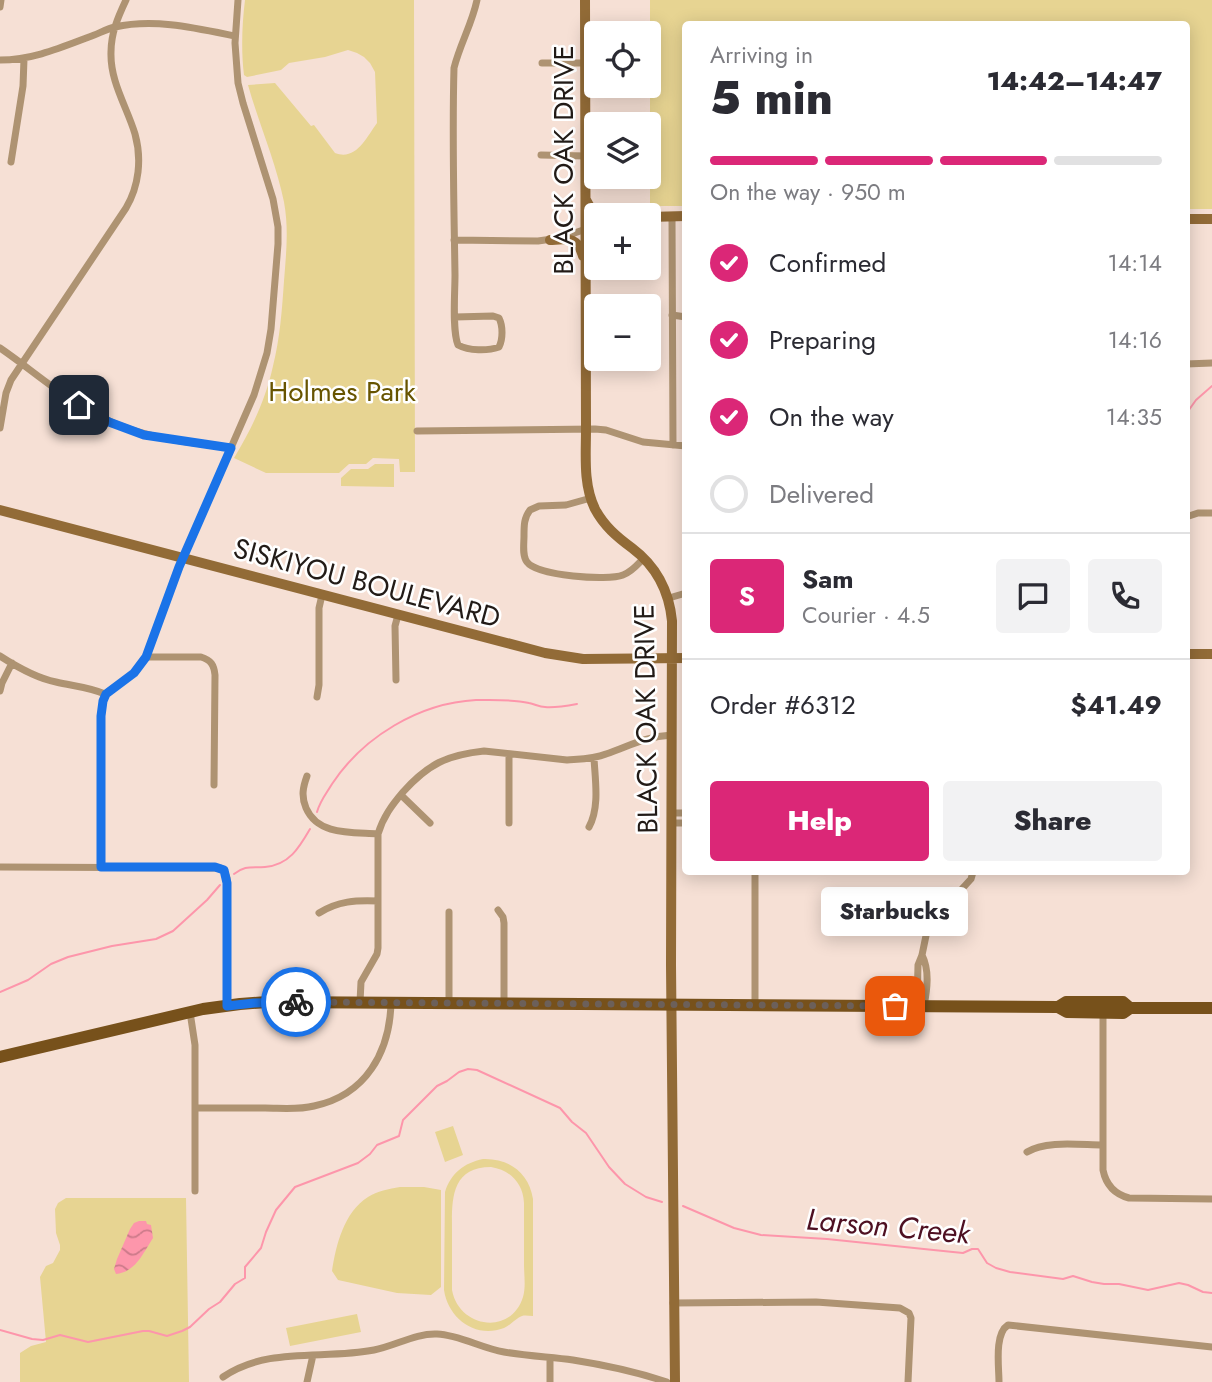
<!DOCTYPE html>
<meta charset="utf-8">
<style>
:root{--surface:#fff;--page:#f2f2f3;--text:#2b2b33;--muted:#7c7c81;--line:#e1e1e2;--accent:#db2777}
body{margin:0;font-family:Jost,sans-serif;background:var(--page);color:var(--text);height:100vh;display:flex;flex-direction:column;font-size:26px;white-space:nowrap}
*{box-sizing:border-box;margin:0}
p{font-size:23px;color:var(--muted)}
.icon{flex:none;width:38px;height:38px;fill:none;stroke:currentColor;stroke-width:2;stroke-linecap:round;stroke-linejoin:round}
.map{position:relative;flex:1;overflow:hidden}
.side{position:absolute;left:682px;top:21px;width:508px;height:854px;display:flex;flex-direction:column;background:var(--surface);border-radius:7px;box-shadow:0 4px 18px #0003}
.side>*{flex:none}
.tools{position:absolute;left:584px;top:21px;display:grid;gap:14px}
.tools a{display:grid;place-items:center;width:77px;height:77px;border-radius:7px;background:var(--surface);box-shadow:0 4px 18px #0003;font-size:35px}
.pin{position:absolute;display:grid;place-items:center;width:60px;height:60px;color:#fff;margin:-30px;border-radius:14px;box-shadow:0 4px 10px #0006}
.courier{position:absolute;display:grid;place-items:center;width:70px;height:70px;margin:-35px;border:5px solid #1a73e8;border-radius:50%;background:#fff;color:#222;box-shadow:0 2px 9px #0007}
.bubble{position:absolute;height:49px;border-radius:7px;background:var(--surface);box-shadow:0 4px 18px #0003;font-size:23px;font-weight:800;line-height:49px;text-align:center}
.overview em{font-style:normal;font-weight:800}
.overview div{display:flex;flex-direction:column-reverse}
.overview{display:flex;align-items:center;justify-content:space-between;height:119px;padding:0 28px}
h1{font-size:46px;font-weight:800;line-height:52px}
.bar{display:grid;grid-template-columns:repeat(4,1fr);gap:10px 7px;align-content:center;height:84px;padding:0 28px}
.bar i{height:9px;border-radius:5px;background:var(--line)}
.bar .selected{background:var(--accent)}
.bar p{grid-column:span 4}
.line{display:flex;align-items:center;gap:18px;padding:0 28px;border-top:2px solid var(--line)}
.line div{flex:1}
.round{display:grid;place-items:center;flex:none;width:74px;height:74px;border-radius:7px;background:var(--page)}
ol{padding:0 28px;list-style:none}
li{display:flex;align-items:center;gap:21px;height:77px}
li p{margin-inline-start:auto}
li .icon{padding:7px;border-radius:50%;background:var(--accent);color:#fff;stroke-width:4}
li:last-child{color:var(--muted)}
li i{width:38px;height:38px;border:4px solid var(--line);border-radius:50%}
.action{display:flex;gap:14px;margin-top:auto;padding:14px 28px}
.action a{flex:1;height:80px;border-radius:7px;background:var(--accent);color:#fff;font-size:28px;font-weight:800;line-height:80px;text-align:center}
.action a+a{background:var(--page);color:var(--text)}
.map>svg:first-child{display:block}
.green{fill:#e7d492;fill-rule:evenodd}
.water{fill:url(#water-waves)}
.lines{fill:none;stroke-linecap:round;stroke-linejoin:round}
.stream{stroke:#fd96ab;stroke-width:2}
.street{stroke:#ae9372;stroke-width:7}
.secondary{stroke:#926b37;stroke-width:10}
.primary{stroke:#77511b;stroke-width:12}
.done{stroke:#6c605a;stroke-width:7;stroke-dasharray:0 12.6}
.route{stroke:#1a73e8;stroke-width:9}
.labels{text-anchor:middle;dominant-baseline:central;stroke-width:5;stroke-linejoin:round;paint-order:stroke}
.street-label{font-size:28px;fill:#221b17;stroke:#fff}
.park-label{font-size:28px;fill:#675400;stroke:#fff}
.water-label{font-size:30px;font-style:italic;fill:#4e1022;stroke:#fff}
</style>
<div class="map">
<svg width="1212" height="1382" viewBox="0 0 1212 1382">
<defs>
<pattern id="water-waves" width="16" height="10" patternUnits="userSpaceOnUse" patternTransform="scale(1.75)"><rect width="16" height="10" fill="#fd96ab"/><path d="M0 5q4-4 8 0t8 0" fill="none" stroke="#cc7a8a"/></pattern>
</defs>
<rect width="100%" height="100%" fill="#f6e0d5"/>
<path class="green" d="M245,0H414L415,472H400L399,459L373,458L366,464H349L339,473H266L234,458C251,430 266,399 273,366C280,338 282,310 284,281C286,255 289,229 284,202C276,162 259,124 248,85L275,83L311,126L314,125L335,153C356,161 366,138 377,123L375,72L370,63L364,57L357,53L348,50L325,57L289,63L281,70L247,77L244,75C241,51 242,24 245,0Z
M650,0H1212V209H1187L1186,24H686V206H650Z
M375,464H394V487L341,486V478L351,469H368Z
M453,1126L463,1155L445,1162L435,1132Z
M483,1159C509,1158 529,1173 533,1199V1316C529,1316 525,1315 522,1316C516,1318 511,1325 504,1328C475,1339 448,1318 444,1290L445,1192C451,1173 464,1163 483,1159ZM491,1167C510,1170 523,1183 524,1203C524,1223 524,1244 524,1264C524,1275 526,1287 523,1297C511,1336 459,1328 452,1290C452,1271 452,1252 452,1233C452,1203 449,1167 491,1167Z
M400,1187H424L441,1190V1287L431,1295L397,1293L338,1280L332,1271C336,1245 344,1212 368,1197C377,1191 389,1189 400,1187Z
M66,1198H186L189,1382H20V1353L31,1346L46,1342L40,1277L46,1266L53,1263L60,1250V1245L56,1233L55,1209L58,1203Z
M357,1314L361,1332L290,1346L286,1328Z"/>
<path class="water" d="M139,1221H146L147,1224L151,1225L153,1238C143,1253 136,1272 116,1274L114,1269L117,1259L130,1229L134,1223Z"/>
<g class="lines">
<path class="stream" d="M1186,414L1196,400L1212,386
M317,812C320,801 326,794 332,784C363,737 419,703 476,700C493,700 512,699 529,703C535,704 539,707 545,707C555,708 566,706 577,704
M234,874C246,865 251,868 265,867C289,865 299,848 310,829
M0,992L28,980L51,964L68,957L112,946L156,939L173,931L207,900L220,885
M683,1206L734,1228L761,1235L827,1239L953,1252L963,1253L972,1249H978L987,1263L996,1268L1010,1272L1063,1279L1073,1276L1092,1282L1104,1284H1119L1148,1290L1179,1283L1188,1285L1203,1292L1212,1293
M0,1330L32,1339L43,1340L60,1335L88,1342L143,1331H149L167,1336L182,1331L190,1327L209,1309L220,1302L235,1284L245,1278V1267L261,1248L266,1232L276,1210L295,1187L358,1163L370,1154L377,1145L399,1136L403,1120L437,1086L447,1081L459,1072L468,1069L477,1070L560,1108L572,1122L586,1133L609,1167L625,1184L646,1197L662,1202"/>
<path class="street" d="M0,7L1,0
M0,60C32,60 60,48 89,37C98,34 106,29 115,27C154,18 196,28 235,36
M542,63H585
M541,155L586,156
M11,162L23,86L24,59
M672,216L673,445
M563,237L586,229
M454,240L538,241L552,239
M672,315L686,317
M455,317L493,316L499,318C503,326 503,339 499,347C488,351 469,351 458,345C452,330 455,293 455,275C454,207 452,137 454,68C460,44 472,24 477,0
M0,348C35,372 70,404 109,421C147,439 189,442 231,448
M1186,364L1212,363
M0,428L6,393L11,380L126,208C139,186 142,159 135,134C127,107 110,82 111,52C111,33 118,17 126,0
M417,431L595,429L606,430L643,442L686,446
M591,498L566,505L539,506L530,510C524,518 524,525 524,536C524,544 522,556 527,562C537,576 608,581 623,575C632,572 638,564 644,558
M1186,517L1198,513H1212
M669,598L686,593
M0,656C17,667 36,678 56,682C73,686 89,687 105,694
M146,657H201C211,660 214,665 215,675L214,785
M396,680L395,626L398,615
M0,691L2,683L12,663
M317,697L319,685V608L322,595
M307,776C303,787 301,796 306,808C318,836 353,832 378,834
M401,795L430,823
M672,813H686
M509,823V754
M672,823H686
M589,827C600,807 595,779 594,758
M0,867L220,868L224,870L227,878V1006
M101,867V716L103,701L105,694L134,673L146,657L179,567L254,395L267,353L271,329L278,244V227L273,199L243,103L238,83L235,43L238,0
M498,910L503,917L504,923V1004
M449,912V1002
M319,913C338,901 356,900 378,901
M922,955C930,971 927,990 924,1006
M360,1002L361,982L377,954L378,948V834C383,817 392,805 403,792C428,764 447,755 484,751L567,760C580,759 594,759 606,754C632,745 643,737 672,735
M755,1005V872
M917,1006L918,965L922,955L928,926L971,879L973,872
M190,1012L195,1045V1191
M1103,1013V1170C1106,1185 1114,1194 1129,1198L1212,1199
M195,1108C218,1108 242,1108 265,1108C281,1108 298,1110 314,1106C366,1095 390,1052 391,1002
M1027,1152C1046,1140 1081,1145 1103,1145
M673,1303L816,1302L900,1308L909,1313L911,1318L908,1382
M223,1377C268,1346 324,1360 374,1350C395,1346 416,1333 437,1334C460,1335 481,1348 504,1352C527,1356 550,1357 573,1360C605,1365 637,1372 667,1382
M307,1382L313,1355
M550,1382V1358
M999,1382C999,1367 994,1334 1008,1325L1212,1347"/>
<path class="secondary" d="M585,0L586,429C586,456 583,484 595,509C604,526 617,537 632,548C656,566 669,590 672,621L671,965L675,1382
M586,200L591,209L607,215
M649,217L686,216
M1186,219H1212
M550,240C568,239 577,236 583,256
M0,510L545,653L583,659L686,658
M1186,654H1212"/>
<path class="primary" d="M1058,1007L1066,1002H1123L1130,1008
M0,1057L203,1009L240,1004L267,1002L1058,1007L1067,1012L1123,1013L1130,1008H1212"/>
</g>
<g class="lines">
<path class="done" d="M296,1002L895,1006"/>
<path class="route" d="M79,405L109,422L144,435L231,448L179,567L146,657L134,673L106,694L103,701L101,716V867H215L224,870L227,883V1006L254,1003L296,1002"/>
</g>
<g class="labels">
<g class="street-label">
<text transform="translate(563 160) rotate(-90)">BLACK OAK DRIVE</text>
<text transform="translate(367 583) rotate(15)">SISKIYOU BOULEVARD</text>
<text transform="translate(646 719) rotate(-91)">BLACK OAK DRIVE</text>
</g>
<g class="park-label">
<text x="342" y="391">Holmes Park</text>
</g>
<g class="water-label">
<text transform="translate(888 1226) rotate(5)">Larson Creek</text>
</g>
</g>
</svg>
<div class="tools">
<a><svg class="icon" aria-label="locate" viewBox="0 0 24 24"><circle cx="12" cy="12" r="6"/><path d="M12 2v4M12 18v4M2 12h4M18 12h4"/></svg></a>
<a><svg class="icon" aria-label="layers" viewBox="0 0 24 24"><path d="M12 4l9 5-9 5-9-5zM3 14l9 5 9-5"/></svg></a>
<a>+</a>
<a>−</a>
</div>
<div class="pin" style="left:895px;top:1006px;background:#ea580c"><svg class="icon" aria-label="bag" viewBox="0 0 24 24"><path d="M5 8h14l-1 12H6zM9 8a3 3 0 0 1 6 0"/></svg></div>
<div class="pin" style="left:79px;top:405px;background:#1f2937"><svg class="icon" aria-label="home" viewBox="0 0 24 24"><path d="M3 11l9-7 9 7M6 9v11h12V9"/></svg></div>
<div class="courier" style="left:296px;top:1002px"><svg class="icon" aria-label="bike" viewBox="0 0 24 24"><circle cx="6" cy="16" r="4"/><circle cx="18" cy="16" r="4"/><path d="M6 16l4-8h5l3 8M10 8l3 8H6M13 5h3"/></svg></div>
<div class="bubble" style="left:821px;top:887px;width:147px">Starbucks</div>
<section class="side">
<div class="overview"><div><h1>5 min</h1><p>Arriving in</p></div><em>14:42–14:47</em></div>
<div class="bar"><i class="selected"></i><i class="selected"></i><i class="selected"></i><i></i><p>On the way · 950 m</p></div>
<ol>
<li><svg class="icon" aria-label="check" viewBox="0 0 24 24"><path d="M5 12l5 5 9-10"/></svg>Confirmed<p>14:14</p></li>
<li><svg class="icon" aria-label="check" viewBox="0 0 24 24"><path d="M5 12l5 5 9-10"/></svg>Preparing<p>14:16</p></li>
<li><svg class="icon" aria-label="check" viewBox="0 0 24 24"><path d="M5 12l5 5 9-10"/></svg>On the way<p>14:35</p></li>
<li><i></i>Delivered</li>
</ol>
<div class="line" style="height:126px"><b class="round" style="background:var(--accent);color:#fff">S</b><div><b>Sam</b><p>Courier · 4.5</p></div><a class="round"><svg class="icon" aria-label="chat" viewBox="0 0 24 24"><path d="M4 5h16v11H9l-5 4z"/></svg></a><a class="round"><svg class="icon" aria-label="phone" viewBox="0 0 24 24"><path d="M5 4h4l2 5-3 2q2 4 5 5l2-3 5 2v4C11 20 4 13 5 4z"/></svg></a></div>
<div class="line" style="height:91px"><div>Order #6312</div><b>$41.49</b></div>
<div class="action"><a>Help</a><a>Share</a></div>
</section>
</div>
